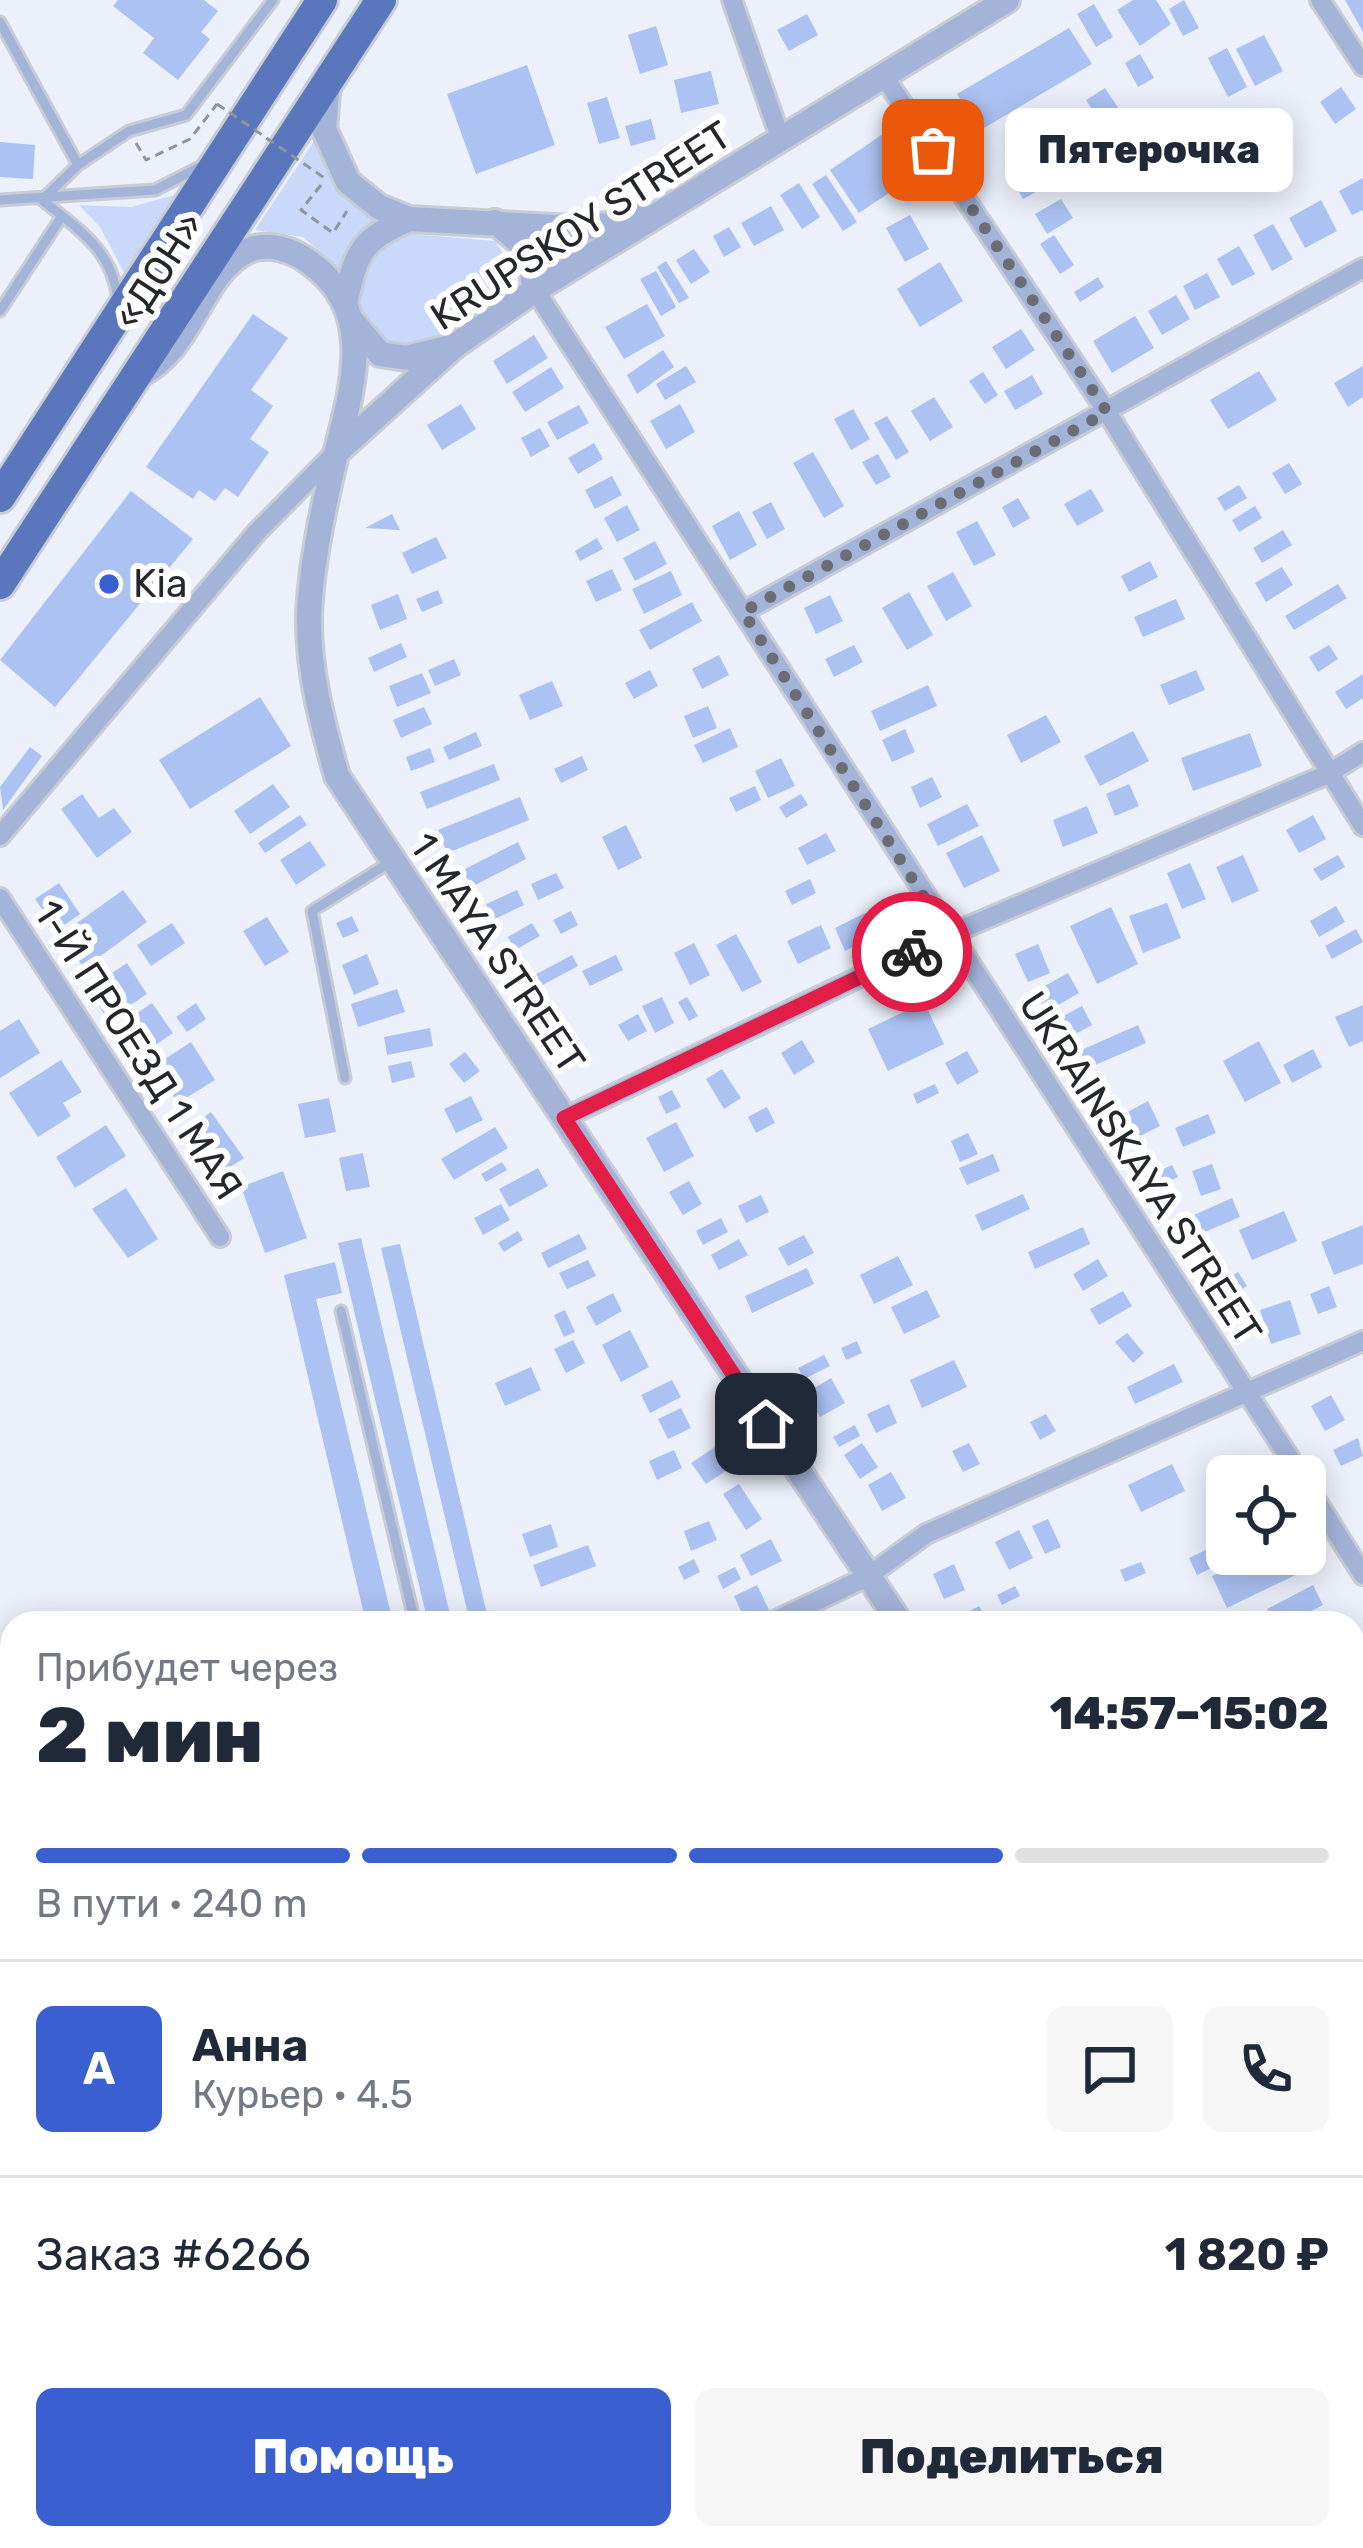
<!DOCTYPE html>
<html lang="ru">
<meta charset="utf-8">
<style>
:root{--surface:#fff;--page:#f6f6f7;--text:#1f2937;--muted:#747a83;--line:#e0e1e3;--accent:#3a5fd0}
body{margin:0;font-family:Rubik,sans-serif;background:var(--page);color:var(--text);height:100vh;display:flex;flex-direction:column;font-size:45px;white-space:nowrap}
*{box-sizing:border-box;margin:0}
p{font-size:39px;color:var(--muted)}
.icon{flex:none;width:66px;height:66px;fill:none;stroke:currentColor;stroke-width:2;stroke-linecap:round;stroke-linejoin:round}
.map{position:relative;flex:1;overflow:hidden}
.details{position:absolute;left:0px;top:1611px;width:1365px;height:939px;display:flex;flex-direction:column;background:var(--surface);border-radius:36px 36px 0 0;box-shadow:0 6px 30px #0003}
.details>*{flex:none}
.controls{position:absolute;left:1206px;top:1455px;display:grid;gap:24px}
.controls a{display:grid;place-items:center;width:120px;height:120px;border-radius:18px;background:var(--surface);box-shadow:0 6px 30px #0003;font-size:60px}
.pin{position:absolute;display:grid;place-items:center;width:102px;height:102px;color:#fff;margin:-51px;border-radius:24px;box-shadow:0 6px 18px #0006}
.courier{position:absolute;display:grid;place-items:center;width:120px;height:120px;margin:-60px;border:9px solid #e11d48;border-radius:50%;background:#fff;color:#222;box-shadow:0 3px 15px #0007}
.bubble{position:absolute;height:84px;border-radius:18px;background:var(--surface);box-shadow:0 6px 30px #0003;font-size:39px;font-weight:800;line-height:84px;text-align:center}
.head em{font-style:normal;font-weight:800}
.head div{display:flex;flex-direction:column-reverse}
.head{display:flex;align-items:center;justify-content:space-between;height:204px;padding:0 36px}
h1{font-size:78px;font-weight:800;line-height:90px}
.bar{display:grid;grid-template-columns:repeat(4,1fr);gap:18px 12px;align-content:center;height:144px;padding:0 36px}
.bar i{height:15px;border-radius:9px;background:var(--line)}
.bar .current{background:var(--accent)}
.bar p{grid-column:span 4}
.line{display:flex;align-items:center;gap:30px;padding:0 36px;border-top:3px solid var(--line)}
.line div{flex:1}
.round{display:grid;place-items:center;flex:none;width:126px;height:126px;border-radius:18px;background:var(--page)}
.action{display:flex;gap:24px;margin-top:auto;padding:24px 36px}
.action a{flex:1;height:138px;border-radius:18px;background:var(--accent);color:#fff;font-size:48px;font-weight:800;line-height:138px;text-align:center}
.action a+a{background:var(--page);color:var(--text)}
.map>svg:first-child{display:block}
.built{fill:#dbe3f5}
.green{fill:#cad9fa}
.building{fill:#acc2f3}
.lines{fill:none;stroke-linecap:round;stroke-linejoin:round}
.service-casing{stroke:#c7ccd6;stroke-width:15}
.minor-casing{stroke:#c7ccd6;stroke-width:24}
.tertiary-casing{stroke:#c7ccd6;stroke-width:30}
.secondary-casing{stroke:#c7ccd6;stroke-width:33}
.trunk-casing{stroke:#c7ccd6;stroke-width:36}
.path{stroke:#90949c;stroke-width:3;stroke-dasharray:9 6;stroke-linecap:butt}
.service{stroke:#a4b4d9;stroke-width:9}
.minor{stroke:#a4b4d9;stroke-width:18}
.tertiary{stroke:#a4b4d9;stroke-width:24}
.secondary{stroke:#7f96cb;stroke-width:27}
.trunk{stroke:#5a76bc;stroke-width:30}
.path-bridge{stroke:#90949c;stroke-width:3;stroke-dasharray:9 6;stroke-linecap:butt}
.done{stroke:#6a6d74;stroke-width:12;stroke-dasharray:0 21.6}
.route{stroke:#e11d48;stroke-width:15}
.poi-dot{fill:#3a5fd0;stroke:#fff;stroke-width:4.5}
.labels{text-anchor:middle;dominant-baseline:central;stroke-width:12;stroke-linejoin:round;paint-order:stroke}
.street-label{font-size:39px;fill:#25272b;stroke:#fff}
.poi-label{font-size:39px;fill:#25272b;stroke:#fff;text-anchor:start}
</style>
<div class="map">
<svg width="1363" height="2548" viewBox="0 0 1363 2548">
<rect width="100%" height="100%" fill="#ebf0fb"/>
<path class="built" d="M549,2538H744L724,2548H555Z"/>
<path class="green" d="M317,137L334,185L380,220L354,239L342,271L303,237L255,230Z
M178,194L127,278L100,227L79,205L131,207Z
M412,234L495,241L510,265L509,285L444,333L402,349L369,329L355,288L370,248Z"/>
<path class="building" d="M118,0H204L218,11L201,32L210,39L178,80L143,53L154,38L113,6Z
M1133,0H1156L1171,24L1140,46L1117,10Z
M1184,0L1199,28L1183,36L1169,9Z
M1345,0H1363V32Z
M1094,4L1113,37L1096,47L1077,14Z
M807,14L818,35L789,51L777,30Z
M656,26L668,65L640,74L628,35Z
M1069,28L1092,64L979,131L957,94Z
M1264,35L1283,71L1255,86L1236,49Z
M1227,48L1247,87L1228,97L1208,58Z
M1140,54L1154,78L1138,87L1125,63Z
M527,65L555,145L476,174L447,94Z
M711,71L719,104L681,113L674,80Z
M1341,87L1356,109L1335,124L1320,102Z
M1105,88L1132,129L1113,142L1086,100Z
M607,97L620,138L599,144L587,103Z
M651,119L656,139L631,146L625,126Z
M899,123L928,167L859,213L830,170Z
M0,142L35,145L33,179L0,177Z
M1047,151L1062,178L1023,199L1008,173Z
M826,175L857,222L843,231L812,184Z
M1363,178V210L1352,215L1339,191Z
M799,183L820,217L802,229L780,195Z
M1061,199L1073,218L1047,234L1035,214Z
M1321,200L1337,231L1305,248L1289,218Z
M771,206L784,230L754,246L741,223Z
M910,215L929,249L905,262L886,228Z
M1273,224L1293,259L1272,271L1253,235Z
M729,227L741,247L724,257L713,236Z
M1054,235L1074,265L1060,274L1040,244Z
M1239,246L1255,274L1232,286L1217,259Z
M694,249L710,272L691,284L676,260Z
M666,261L689,298L679,303L657,267Z
M940,262L963,301L920,327L897,289Z
M656,271L676,307L661,316L640,279Z
M1207,273L1220,297L1195,310L1183,286Z
M1098,277L1104,287L1080,302L1074,292Z
M1176,295L1190,319L1162,335L1148,311Z
M647,304L665,336L624,359L605,327Z
M253,314L288,338L251,390L273,406L250,439L269,452L238,497L225,488L215,501L199,490L193,499L146,467Z
M1135,316L1154,348L1112,373L1093,341Z
M1021,329L1035,350L1006,369L992,347Z
M534,335L548,358L507,384L493,361Z
M663,350L674,367L637,394L627,375Z
M686,366L696,382L665,400L656,384Z
M1363,366V397L1348,407L1334,383Z
M551,367L564,388L525,412L512,392Z
M1259,371L1277,400L1228,429L1210,400Z
M983,372L998,395L985,404L969,381Z
M1032,375L1043,394L1015,410L1004,391Z
M934,397L953,427L930,441L911,411Z
M461,404L476,429L442,450L427,425Z
M680,404L695,432L666,449L650,421Z
M579,405L589,423L557,440L547,422Z
M853,409L870,439L851,450L834,419Z
M887,416L909,452L896,460L874,423Z
M540,428L550,446L531,457L521,438Z
M594,443L603,459L578,474L568,458Z
M813,452L844,506L824,518L793,463Z
M878,454L891,477L876,485L862,462Z
M1289,463L1302,484L1285,494L1272,473Z
M612,476L622,495L595,509L585,490Z
M1239,485L1247,498L1225,511L1217,498Z
M1091,489L1104,511L1077,526L1064,504Z
M131,491L193,539L55,707L0,660Z
M1018,498L1030,518L1013,528L1002,507Z
M771,502L785,529L767,539L752,512Z
M627,505L640,530L617,542L604,518Z
M1255,506L1262,518L1239,532L1232,520Z
M739,511L757,545L730,560L712,526Z
M392,514L400,530L365,528Z
M977,521L996,555L974,566L956,532Z
M1283,530L1292,545L1262,563L1253,548Z
M436,537L447,558L412,574L402,553Z
M597,538L603,549L580,561L575,551Z
M655,541L667,564L635,581L623,558Z
M1150,561L1158,577L1129,592L1121,576Z
M1282,567L1293,585L1266,602L1255,583Z
M612,569L622,590L596,602L586,581Z
M671,571L682,595L644,614L632,589Z
M953,572L972,606L946,621L927,586Z
M1338,584L1347,598L1294,630L1285,616Z
M438,590L443,603L422,612L416,599Z
M909,592L933,635L907,650L882,608Z
M398,594L407,619L380,630L371,605Z
M830,595L843,621L816,634L804,608Z
M1176,599L1185,619L1143,637L1134,617Z
M692,602L702,621L650,650L639,630Z
M401,643L407,657L374,672L368,658Z
M854,645L863,662L834,677L825,659Z
M1329,645L1338,659L1318,672L1309,657Z
M719,655L729,675L702,689L692,669Z
M454,659L461,675L435,686L428,670Z
M650,670L658,686L634,699L625,683Z
M1196,670L1205,690L1169,705L1160,685Z
M422,673L431,693L397,707L389,686Z
M1363,674V698L1346,709L1335,692Z
M552,681L563,706L530,720L519,695Z
M928,685L937,706L880,731L871,711Z
M260,697L291,746L190,809L159,760Z
M708,706L717,728L693,738L684,716Z
M424,707L432,724L401,738L393,720Z
M1046,715L1061,742L1021,763L1007,735Z
M730,728L738,747L703,763L694,745Z
M905,729L915,752L892,762L882,740Z
M1133,731L1149,761L1100,786L1084,756Z
M476,732L482,746L449,760L443,747Z
M1250,733L1262,766L1193,791L1181,758Z
M30,747L42,756L3,810L0,787Z
M430,748L435,762L411,771L406,757Z
M582,756L588,770L561,783L554,769Z
M781,758L795,786L768,798L755,771Z
M494,764L500,780L427,809L420,792Z
M932,777L942,797L920,808L911,787Z
M273,784L290,807L250,834L234,811Z
M1129,784L1139,806L1115,816L1106,794Z
M755,786L761,800L736,812L729,798Z
M82,794L99,818L114,808L132,832L97,858L61,809Z
M801,794L808,805L786,818L779,807Z
M520,797L529,820L447,853L438,830Z
M967,804L979,826L938,846L927,824Z
M1087,806L1098,833L1063,847L1053,820Z
M300,815L307,825L265,853L258,843Z
M1313,815L1326,839L1299,853L1286,830Z
M626,825L642,858L618,870L602,837Z
M826,833L836,851L807,865L798,848Z
M982,835L1000,871L964,888L946,853Z
M310,841L326,865L296,885L280,860Z
M518,842L526,859L471,887L463,870Z
M1243,855L1259,891L1232,903L1216,867Z
M1338,855L1345,867L1321,881L1313,869Z
M1190,863L1206,899L1182,909L1167,873Z
M556,873L564,888L538,900L531,884Z
M810,879L816,893L792,905L785,891Z
M59,883L80,914L57,930L35,899Z
M123,890L147,922L84,968L60,935Z
M517,890L524,905L493,920L486,904Z
M1167,903L1181,938L1143,953L1129,916Z
M1336,906L1345,922L1319,937L1310,921Z
M1111,907L1138,964L1097,984L1070,926Z
M571,911L578,925L561,934L553,920Z
M865,913L876,936L845,951L835,928Z
M352,916L359,931L343,938L336,923Z
M267,917L289,952L265,966L243,931Z
M172,923L185,943L151,966L137,945Z
M532,923L540,936L515,950L508,937Z
M821,925L831,948L798,964L787,941Z
M1356,929L1363,942L1332,959L1325,946Z
M736,934L762,982L742,992L716,945Z
M694,943L710,975L690,985L674,953Z
M1038,944L1050,973L1028,982L1015,954Z
M367,954L379,984L354,995L342,965Z
M572,955L578,966L537,988L531,977Z
M616,955L623,970L590,986L582,971Z
M127,963L147,994L108,1020L88,989Z
M1068,973L1079,993L1046,1012L1034,992Z
M397,989L405,1012L358,1027L351,1004Z
M662,997L674,1023L655,1033L642,1006Z
M687,997L698,1016L689,1021L678,1002Z
M924,1002L944,1044L888,1071L868,1029Z
M152,1003L173,1033L141,1055L120,1025Z
M196,1003L206,1019L187,1032L176,1017Z
M1363,1005V1041L1349,1047L1335,1017Z
M1082,1006L1092,1025L1062,1041L1052,1022Z
M638,1014L647,1031L628,1041L618,1025Z
M19,1019L40,1053L0,1078V1031Z
M1138,1025L1146,1043L1086,1069L1079,1051Z
M430,1028L433,1046L387,1055L384,1037Z
M802,1040L815,1062L794,1075L781,1053Z
M1259,1041L1281,1083L1245,1102L1223,1061Z
M191,1042L215,1080L178,1103L154,1066Z
M1313,1049L1322,1067L1292,1083L1283,1065Z
M967,1051L979,1072L957,1085L945,1063Z
M465,1052L480,1071L464,1083L449,1064Z
M61,1060L82,1092L63,1103L71,1116L38,1137L9,1093Z
M411,1061L415,1077L392,1083L388,1066Z
M722,1069L741,1098L724,1109L706,1079Z
M935,1084L939,1093L917,1104L913,1094Z
M672,1090L681,1107L666,1114L658,1097Z
M471,1096L483,1120L456,1133L444,1109Z
M329,1098L336,1132L305,1138L298,1104Z
M1148,1101L1160,1126L1130,1141L1118,1117Z
M767,1107L775,1123L756,1133L748,1117Z
M211,1112L244,1158L214,1178L182,1132Z
M1208,1114L1216,1133L1183,1147L1175,1128Z
M676,1122L694,1156L664,1172L646,1138Z
M106,1125L126,1156L75,1188L56,1157Z
M495,1127L508,1148L454,1180L441,1159Z
M968,1133L978,1154L960,1162L951,1141Z
M363,1153L370,1187L346,1191L339,1158Z
M993,1154L1000,1171L967,1185L959,1168Z
M502,1162L507,1170L486,1182L481,1174Z
M1212,1164L1221,1189L1201,1196L1192,1171Z
M1172,1165L1178,1177L1159,1186L1153,1174Z
M538,1168L548,1186L509,1207L499,1189Z
M283,1171L307,1238L265,1253L241,1187Z
M689,1181L702,1204L683,1215L669,1192Z
M126,1188L158,1239L128,1258L92,1209Z
M1023,1194L1030,1209L982,1231L975,1215Z
M761,1195L769,1212L746,1223L738,1206Z
M1232,1198L1240,1217L1193,1237L1185,1219Z
M501,1204L510,1220L483,1235L474,1218Z
M1284,1211L1297,1241L1252,1260L1239,1230Z
M721,1218L728,1232L703,1245L696,1231Z
M1363,1225V1264L1334,1275L1321,1242Z
M1083,1227L1090,1244L1035,1269L1028,1252Z
M518,1231L523,1240L504,1252L498,1243Z
M579,1234L587,1249L548,1268L541,1253Z
M804,1235L814,1253L788,1266L778,1248Z
M361,1238L452,1623H428L338,1243Z
M739,1239L748,1255L719,1270L711,1255Z
M400,1244L489,1623H470L381,1248Z
M898,1256L913,1285L874,1304L860,1275Z
M1098,1259L1108,1276L1083,1291L1073,1274Z
M588,1260L596,1276L567,1289L559,1273Z
M335,1262L342,1293L316,1299L393,1623H366L284,1275Z
M807,1268L814,1284L752,1313L745,1296Z
M1238,1272L1247,1286L1225,1300L1216,1286Z
M1329,1286L1337,1307L1318,1314L1310,1294Z
M927,1290L940,1317L904,1334L891,1307Z
M1123,1291L1132,1306L1099,1325L1090,1309Z
M613,1293L622,1311L596,1326L586,1307Z
M1290,1300L1301,1334L1271,1344L1260,1310Z
M565,1310L575,1332L564,1337L554,1315Z
M630,1330L649,1367L621,1382L602,1345Z
M1127,1333L1144,1353L1133,1363L1115,1342Z
M573,1340L585,1363L566,1373L554,1349Z
M857,1341L862,1353L846,1360L841,1348Z
M824,1355L830,1366L804,1379L798,1368Z
M954,1360L967,1387L922,1408L910,1380Z
M1174,1364L1183,1382L1135,1404L1127,1387Z
M531,1367L541,1390L505,1406L495,1383Z
M831,1378L845,1403L820,1417L806,1393Z
M672,1380L681,1397L650,1413L641,1395Z
M1331,1395L1345,1420L1325,1431L1311,1406Z
M889,1404L897,1423L876,1433L867,1414Z
M681,1408L691,1428L668,1439L658,1419Z
M1046,1414L1056,1431L1040,1440L1030,1422Z
M855,1425L860,1436L839,1447L833,1437Z
M1358,1438L1363,1456L1341,1466L1333,1450Z
M862,1443L878,1467L860,1479L844,1455Z
M969,1443L980,1464L963,1472L952,1451Z
M715,1447L730,1468L706,1484L691,1463Z
M674,1450L682,1468L657,1480L649,1461Z
M1172,1464L1185,1491L1141,1512L1128,1485Z
M1243,1466L1249,1476H1227V1504L1215,1483Z
M891,1472L906,1498L882,1511L868,1485Z
M739,1484L762,1519L746,1530L723,1494Z
M1048,1519L1061,1547L1045,1554L1032,1526Z
M709,1521L717,1540L691,1551L684,1531Z
M551,1524L558,1547L530,1557L522,1534Z
M1019,1530L1033,1558L1009,1570L995,1542Z
M771,1539L782,1561L751,1576L740,1555Z
M1227,1540V1554H1241L1197,1575L1189,1558Z
M588,1545L596,1566L541,1587L533,1565Z
M1298,1554L1306,1570L1227,1608L1212,1576L1249,1559L1255,1573Z
M694,1559L700,1572L684,1580L678,1567Z
M1141,1562L1146,1573L1125,1582L1120,1570Z
M954,1564L965,1590L944,1599L933,1574Z
M735,1567L741,1579L723,1589L717,1576Z
M757,1585L769,1610L746,1622L734,1596Z
M1313,1585L1323,1605L1288,1623H1275L1267,1609Z
M1015,1586L1020,1596L1002,1605L997,1595Z
M979,1606L989,1623H955L954,1620Z
M1358,1651L1363,1663V1725L1353,1729V1653Z
M1357,1806L1363,1836L1353,1840V1807Z
M1363,2231V2255L1353,2259V2235Z
M1353,2529L1363,2548H1315L1310,2538H1353Z
M99,2538H165L170,2548H104Z
M648,2538H689L670,2548H653Z
M828,2538H917L898,2548H809Z"/>
<g class="lines">
<defs>
<path id="service" d="M0,22L78,165
M0,200L155,190L204,165
M42,200L78,165L129,131L186,115L273,0
M42,200C79,230 113,250 118,301
M0,311L62,216
M345,1078L312,911L392,861
M341,1311L415,1623
M0,2047L12,2046
M0,2412L12,2410
M1353,2482L1363,2479
M32,2538L33,2548
M85,2538L90,2548
M203,2538L208,2548
M535,2538L540,2548
M283,2548L301,2538
M1190,2548L1209,2538"/>
<path id="minor" d="M732,0L781,140
M1320,0L1363,66
M883,75L1107,412L1363,826
M535,290L1301,1476
M743,612L1363,268
M0,836L257,532L336,452
M0,898L220,1237
M564,1118L948,935L1328,774L1363,752
M1305,1483L1363,1575
M770,1623L867,1577L926,1534L1363,1341
M1353,2124L1363,2119"/>
<path id="tertiary" d="M328,82L324,129L348,182L379,207L409,219L573,228L610,225L638,213
M495,222L528,249L535,290
M346,299C357,250 362,240 409,219
M353,322L380,354L407,358L451,347
M137,376C195,349 199,272 249,250C269,242 293,250 309,262C383,314 348,399 332,471C321,518 311,567 309,615C308,671 322,722 337,776L900,1623
M338,451L453,347L535,290L1007,0
M1353,2381L1363,2402"/>
<path id="secondary" d="M1353,1775L1363,1771
M0,2196L12,2193
M0,2246L12,2243"/>
<path id="trunk" d="M0,497L322,0
M0,584L381,0"/>
</defs>
<use href="#service" class="service-casing"/>
<use href="#minor" class="minor-casing"/>
<use href="#tertiary" class="tertiary-casing"/>
<use href="#secondary" class="secondary-casing"/>
<use href="#trunk" class="trunk-casing"/>
<path class="path" d="M136,143L146,160L190,139L217,104
M321,185L301,210L333,233L347,211"/>
<use href="#service" class="service"/>
<use href="#minor" class="minor"/>
<use href="#tertiary" class="tertiary"/>
<use href="#secondary" class="secondary"/>
<use href="#trunk" class="trunk"/>
<path class="path-bridge" d="M217,104L326,179"/>
</g>
<g class="lines">
<path class="done" d="M912,952L948,935L743,612L1107,412L933,150"/>
<path class="route" d="M766,1424L564,1118L912,952"/>
</g>
<circle class="poi-dot" cx="109" cy="584" r="12"/>
<g class="labels">
<g class="street-label">
<text transform="translate(581 226) rotate(-33)">KRUPSKOY STREET</text>
<text transform="translate(159 271) rotate(-57)">«ДОН»</text>
<text transform="translate(497 953) rotate(56)">1 MAYA STREET</text>
<text transform="translate(138 1050) rotate(57)">1-Й ПРОЕЗД 1 МАЯ</text>
<text transform="translate(1140 1168) rotate(57)">UKRAINSKAYA STREET</text>
</g>
<g class="poi-label">
<text x="133" y="584">Kia</text>
</g>
</g>
</svg>
<div class="controls">
<a><svg class="icon" aria-label="locate" viewBox="0 0 24 24"><circle cx="12" cy="12" r="6"/><path d="M12 2v4M12 18v4M2 12h4M18 12h4"/></svg></a>
</div>
<div class="pin" style="left:933px;top:150px;background:#ea580c"><svg class="icon" aria-label="bag" viewBox="0 0 24 24"><path d="M5 8h14l-1 12H6zM9 8a3 3 0 0 1 6 0"/></svg></div>
<div class="pin" style="left:766px;top:1424px;background:#1f2937"><svg class="icon" aria-label="home" viewBox="0 0 24 24"><path d="M3 11l9-7 9 7M6 9v11h12V9"/></svg></div>
<div class="courier" style="left:912px;top:952px"><svg class="icon" aria-label="bike" viewBox="0 0 24 24"><circle cx="6" cy="16" r="4"/><circle cx="18" cy="16" r="4"/><path d="M6 16l4-8h5l3 8M10 8l3 8H6M13 5h3"/></svg></div>
<div class="bubble" style="left:1005px;top:108px;width:288px">Пятерочка</div>
<section class="details">
<div class="head"><div><h1>2 мин</h1><p>Прибудет через</p></div><em>14:57–15:02</em></div>
<div class="bar"><i class="current"></i><i class="current"></i><i class="current"></i><i></i><p>В пути · 240 m</p></div>
<div class="line" style="height:216px"><b class="round" style="background:var(--accent);color:#fff">А</b><div><b>Анна</b><p>Курьер · 4.5</p></div><a class="round"><svg class="icon" aria-label="chat" viewBox="0 0 24 24"><path d="M4 5h16v11H9l-5 4z"/></svg></a><a class="round"><svg class="icon" aria-label="phone" viewBox="0 0 24 24"><path d="M5 4h4l2 5-3 2q2 4 5 5l2-3 5 2v4C11 20 4 13 5 4z"/></svg></a></div>
<div class="line" style="height:156px"><div>Заказ #6266</div><b>1 820 ₽</b></div>
<div class="action"><a>Помощь</a><a>Поделиться</a></div>
</section>
</div>
